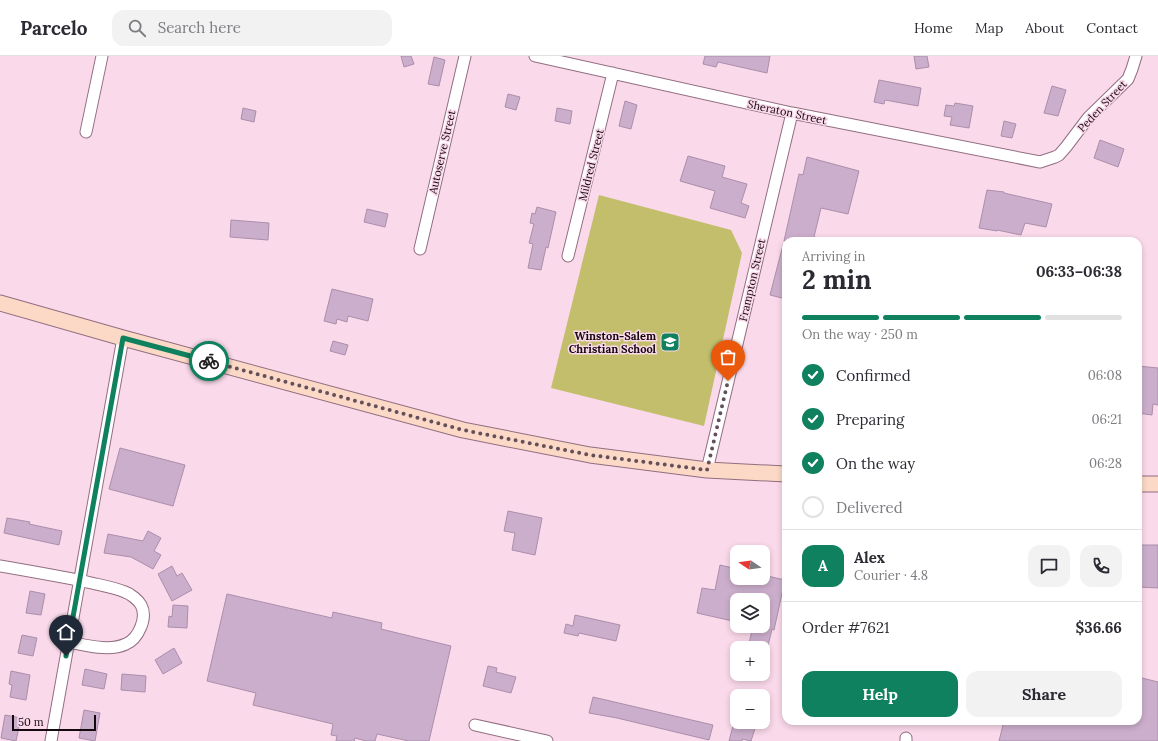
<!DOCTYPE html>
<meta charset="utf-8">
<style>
:root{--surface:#fff;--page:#f2f2f3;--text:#2b2b33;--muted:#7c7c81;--line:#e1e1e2;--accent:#0f815e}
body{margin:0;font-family:Lora,serif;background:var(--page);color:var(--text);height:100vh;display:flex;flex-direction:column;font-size:15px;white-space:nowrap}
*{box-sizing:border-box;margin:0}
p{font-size:13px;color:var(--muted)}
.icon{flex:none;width:22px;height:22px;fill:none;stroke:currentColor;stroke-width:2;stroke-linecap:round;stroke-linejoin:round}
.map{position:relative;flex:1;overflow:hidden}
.drawer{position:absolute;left:782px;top:181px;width:360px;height:488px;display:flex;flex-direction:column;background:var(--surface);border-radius:12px;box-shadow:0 2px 6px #0003}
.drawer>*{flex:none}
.needle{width:26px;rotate:283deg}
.fabs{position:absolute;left:730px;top:489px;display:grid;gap:8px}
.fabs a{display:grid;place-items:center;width:40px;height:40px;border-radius:8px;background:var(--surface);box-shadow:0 2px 6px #0003;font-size:20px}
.scale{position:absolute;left:12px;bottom:10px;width:84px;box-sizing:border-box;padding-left:4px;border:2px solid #14070e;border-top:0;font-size:11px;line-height:14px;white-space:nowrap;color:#14070e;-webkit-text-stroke:3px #fad9ea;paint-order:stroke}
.pin{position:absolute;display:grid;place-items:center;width:34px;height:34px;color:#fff;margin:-41px -17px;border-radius:50% 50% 50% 0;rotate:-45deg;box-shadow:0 0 4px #0007}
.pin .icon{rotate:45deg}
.courier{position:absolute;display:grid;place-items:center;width:40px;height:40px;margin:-20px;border:3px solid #0f815e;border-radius:50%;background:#fff;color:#222;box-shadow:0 1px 5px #0007}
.summary em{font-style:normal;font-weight:700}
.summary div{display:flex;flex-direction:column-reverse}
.summary{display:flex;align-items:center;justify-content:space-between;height:68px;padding:0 20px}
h1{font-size:26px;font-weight:700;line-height:30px}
.bar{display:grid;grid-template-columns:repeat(4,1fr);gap:6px 4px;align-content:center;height:48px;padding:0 20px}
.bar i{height:5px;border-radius:3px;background:var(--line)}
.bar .selected{background:var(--accent)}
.bar p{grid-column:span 4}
.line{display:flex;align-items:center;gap:10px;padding:0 20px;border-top:1px solid var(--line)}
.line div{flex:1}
.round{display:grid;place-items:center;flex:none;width:42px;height:42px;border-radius:12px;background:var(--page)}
ol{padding:0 20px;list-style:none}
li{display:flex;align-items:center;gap:12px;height:44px}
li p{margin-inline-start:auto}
li .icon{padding:4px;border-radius:50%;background:var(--accent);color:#fff;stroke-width:4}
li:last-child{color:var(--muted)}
li i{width:22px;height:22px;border:2px solid var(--line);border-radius:50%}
.primary-button{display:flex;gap:8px;margin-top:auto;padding:8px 20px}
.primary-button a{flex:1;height:46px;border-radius:12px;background:var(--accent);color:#fff;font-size:16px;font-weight:700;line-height:46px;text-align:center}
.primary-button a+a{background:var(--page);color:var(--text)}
header{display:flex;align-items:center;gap:24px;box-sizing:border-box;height:56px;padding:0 20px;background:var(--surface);border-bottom:1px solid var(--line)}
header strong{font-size:19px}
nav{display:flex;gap:22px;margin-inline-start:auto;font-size:14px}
.search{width:280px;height:36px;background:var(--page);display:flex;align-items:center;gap:10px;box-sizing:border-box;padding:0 14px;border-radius:12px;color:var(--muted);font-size:15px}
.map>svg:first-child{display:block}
.green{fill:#c3be6c}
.building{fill:#cbaecc;stroke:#ab8eab}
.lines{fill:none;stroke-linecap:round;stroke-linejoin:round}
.street-casing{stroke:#926e81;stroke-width:13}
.secondary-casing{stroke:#926e81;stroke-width:17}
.street{stroke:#fff;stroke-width:11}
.secondary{stroke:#fcd8c6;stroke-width:15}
.done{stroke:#64505b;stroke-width:4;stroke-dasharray:0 7.2}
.route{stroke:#0f815e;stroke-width:5}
.labels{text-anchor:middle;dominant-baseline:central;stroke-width:3;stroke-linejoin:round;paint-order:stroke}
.street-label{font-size:11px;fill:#14070e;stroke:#fad9ea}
.poi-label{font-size:11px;font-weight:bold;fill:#14070e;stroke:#fad9ea;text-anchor:end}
</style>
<header>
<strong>Parcelo</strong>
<div class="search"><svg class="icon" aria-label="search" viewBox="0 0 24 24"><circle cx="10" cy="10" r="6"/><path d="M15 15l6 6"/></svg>Search here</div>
<nav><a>Home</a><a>Map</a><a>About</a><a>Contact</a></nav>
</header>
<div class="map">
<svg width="1158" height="685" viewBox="0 0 1158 685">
<rect width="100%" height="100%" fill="#fad9ea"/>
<path class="green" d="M599,139L731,174L742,197L704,370L551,332Z"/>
<path class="building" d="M401,0H411L414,8L404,11Z
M705,0H770L767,17L718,6L716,11L703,8Z
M914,0H927L929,11L916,13Z
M434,1L445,4L439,30L428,28Z
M879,24L921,32L918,50L885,44L884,48L874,46Z
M1052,30L1066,34L1058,60L1044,57Z
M508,38L520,41L516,54L505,51Z
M625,45L637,49L631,73L619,70Z
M955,47L973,50L969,72L950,69L952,61L944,60L946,49L954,50Z
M243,52L256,55L254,66L241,63Z
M557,52L572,55L570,68L555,65Z
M1004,65L1016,68L1012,82L1001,80Z
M1100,84L1124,93L1118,111L1094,102Z
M688,100L725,110L722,121L747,128L741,147L749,150L745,162L710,152L715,135L680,125Z
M807,101L859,115L848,158L821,152L813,185H784L799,118L803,119Z
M987,134L1004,136V137L1052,148L1046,171L1025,167L1021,179L997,174V175L979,172Z
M537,151L556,156L548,192L546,191L541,214L528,212L533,188L529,187L534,168L530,167L532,157L535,158Z
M367,153L388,158L385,171L364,166Z
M231,164L269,167L268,184L230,181Z
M783,189L786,190V243L770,239Z
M332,233L373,243L368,265L348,260L347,266L337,263L336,268L324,265Z
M333,285L348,289L345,299L330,295Z
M1138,310L1158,312V349L1153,348L1152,359L1138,357Z
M120,392L185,409L173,450L109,433Z
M508,455L542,462L535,499L512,494L515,477L504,475Z
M7,462L30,466L29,468L62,475L59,489L4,477Z
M148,475L161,482L154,495L161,499L153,513L131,501L104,497L108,478L143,485Z
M1138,489H1158V532L1138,531Z
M720,509L737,513V522H763V519L785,524L774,574L772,573L767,594H763V592H748L753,570H763V544H737V566L697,557L702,532L715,534Z
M172,510L177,520L182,517L192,534L172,545L158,518Z
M30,535L45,538L41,559L26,557Z
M227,538L332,562L333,556L382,567L381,573L451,590L429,685H409L377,678L375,685H366L355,682L354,685H336L337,680L331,679L333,668L253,649L256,637L207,625Z
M173,549L188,550L187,572L168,571L169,560L172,561Z
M575,559L620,569L616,585L579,577L578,580L564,577L566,568L573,570Z
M22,579L37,582L33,600L18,597Z
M174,592L182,607L163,618L155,604Z
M488,610L497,612L496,616L516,621L511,637L483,630Z
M85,613L107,618L104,633L82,629Z
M11,615L30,619L26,644L10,641L12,629L9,628Z
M122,618L146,620L145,636L121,634Z
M1138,621L1158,626V685H999L1004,665H1138Z
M593,641L713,669L709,684L617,662L589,657Z
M84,654L100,657L95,685L79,682Z
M5,659L21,662L16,685L1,682Z
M734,666H757L751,685L742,683V685H729Z"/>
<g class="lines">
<defs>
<path id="street" d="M535,0L792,57L1040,106L1055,101L1059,99L1066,91L1088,62L1128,23L1132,13L1136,0
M86,76L102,0
M420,193L465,0
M568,200L613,17
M707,414L792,57
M0,510C29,515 58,520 87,526C99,529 113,531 125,536C131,538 138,544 141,549C148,562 138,583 126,588C109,596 86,589 69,586
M475,669L547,685
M51,685L123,282
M906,685V682"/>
<path id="secondary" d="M0,247L123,282L463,374L590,399L707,414L786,418
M1138,428H1158"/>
</defs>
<use href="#street" class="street-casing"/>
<use href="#secondary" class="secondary-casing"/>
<use href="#street" class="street"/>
<use href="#secondary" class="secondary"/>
</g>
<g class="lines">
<path class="done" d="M209,305L463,374L590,399L707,414L728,325"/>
<path class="route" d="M66,600L123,282L209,305"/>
</g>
<defs>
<symbol id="school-square" viewBox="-11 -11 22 22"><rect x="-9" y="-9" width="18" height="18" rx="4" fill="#0f815e" stroke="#fad9ea"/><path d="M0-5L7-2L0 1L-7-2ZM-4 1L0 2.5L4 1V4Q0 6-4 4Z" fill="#fff"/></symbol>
</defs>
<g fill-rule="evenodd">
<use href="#school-square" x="659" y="275" width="22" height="22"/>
</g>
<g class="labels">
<g class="street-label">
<text transform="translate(1102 50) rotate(-47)">Peden Street</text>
<text transform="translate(787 56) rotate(12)">Sheraton Street</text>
<text transform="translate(442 96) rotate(-77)">Autoserve Street</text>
<text transform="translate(591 109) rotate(-76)">Mildred Street</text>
<text transform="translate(752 224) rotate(-77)">Frampton Street</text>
</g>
<g class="poi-label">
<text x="656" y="280">Winston-Salem<tspan x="656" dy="13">Christian School</tspan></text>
</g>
</g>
</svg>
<div class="fabs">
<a><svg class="needle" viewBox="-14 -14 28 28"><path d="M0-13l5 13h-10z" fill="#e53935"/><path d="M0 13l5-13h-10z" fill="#7c7c81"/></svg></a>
<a><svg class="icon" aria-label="layers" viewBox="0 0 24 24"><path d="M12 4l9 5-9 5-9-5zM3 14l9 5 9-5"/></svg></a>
<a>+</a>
<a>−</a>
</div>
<div class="scale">50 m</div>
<div class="pin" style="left:728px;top:325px;background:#ea580c"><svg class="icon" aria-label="bag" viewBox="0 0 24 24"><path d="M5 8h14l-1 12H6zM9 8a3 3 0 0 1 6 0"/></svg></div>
<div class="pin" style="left:66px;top:600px;background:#1f2937"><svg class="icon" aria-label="home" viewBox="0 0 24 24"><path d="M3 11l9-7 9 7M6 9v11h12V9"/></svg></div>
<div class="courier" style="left:209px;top:305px"><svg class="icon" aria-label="bike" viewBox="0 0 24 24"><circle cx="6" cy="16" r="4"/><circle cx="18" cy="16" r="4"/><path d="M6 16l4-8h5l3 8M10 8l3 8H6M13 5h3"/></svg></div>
<section class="drawer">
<div class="summary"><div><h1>2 min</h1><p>Arriving in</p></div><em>06:33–06:38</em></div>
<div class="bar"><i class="selected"></i><i class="selected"></i><i class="selected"></i><i></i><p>On the way · 250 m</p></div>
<ol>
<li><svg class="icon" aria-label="check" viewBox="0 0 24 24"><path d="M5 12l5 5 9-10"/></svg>Confirmed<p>06:08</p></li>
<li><svg class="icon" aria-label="check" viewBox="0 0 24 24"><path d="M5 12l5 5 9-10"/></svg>Preparing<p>06:21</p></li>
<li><svg class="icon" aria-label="check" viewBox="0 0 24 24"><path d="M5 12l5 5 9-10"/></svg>On the way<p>06:28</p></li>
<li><i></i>Delivered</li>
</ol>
<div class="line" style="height:72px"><b class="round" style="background:var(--accent);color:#fff">A</b><div><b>Alex</b><p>Courier · 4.8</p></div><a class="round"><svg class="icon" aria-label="chat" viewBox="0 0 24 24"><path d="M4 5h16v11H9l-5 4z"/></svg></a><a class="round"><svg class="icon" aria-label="phone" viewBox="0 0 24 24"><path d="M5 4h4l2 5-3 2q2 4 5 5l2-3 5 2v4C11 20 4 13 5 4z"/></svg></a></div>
<div class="line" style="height:52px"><div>Order #7621</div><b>$36.66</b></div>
<div class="primary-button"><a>Help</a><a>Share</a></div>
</section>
</div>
